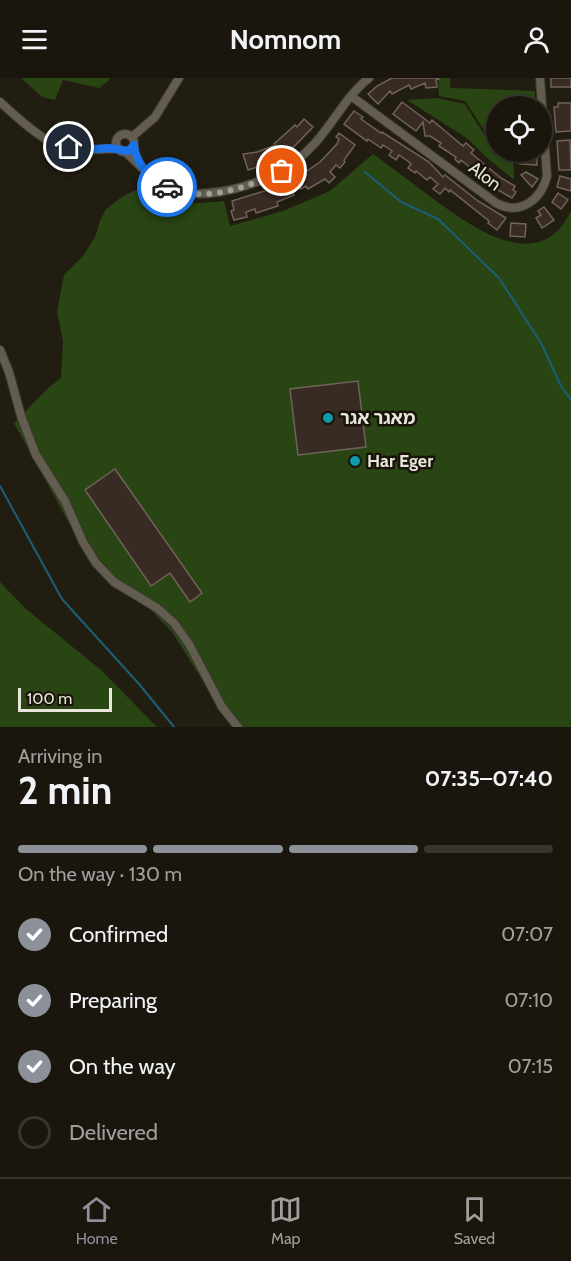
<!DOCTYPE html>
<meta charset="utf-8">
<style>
:root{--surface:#1a160d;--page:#27231b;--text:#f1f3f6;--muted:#9f9f9d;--line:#38352e;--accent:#8c9099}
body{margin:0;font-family:Cabin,"Noto Sans Hebrew",sans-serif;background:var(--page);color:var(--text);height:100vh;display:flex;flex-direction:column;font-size:22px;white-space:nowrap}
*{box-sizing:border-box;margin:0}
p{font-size:20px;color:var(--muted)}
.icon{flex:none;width:33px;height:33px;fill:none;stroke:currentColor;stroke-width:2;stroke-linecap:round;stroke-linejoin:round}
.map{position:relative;height:649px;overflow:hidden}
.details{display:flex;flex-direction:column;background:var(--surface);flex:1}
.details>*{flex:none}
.buttons{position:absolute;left:486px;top:18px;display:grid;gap:12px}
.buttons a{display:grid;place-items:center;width:66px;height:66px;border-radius:50%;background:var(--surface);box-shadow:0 2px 4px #0004,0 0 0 2px var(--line);font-size:30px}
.scale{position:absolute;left:18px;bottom:15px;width:94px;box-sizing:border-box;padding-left:6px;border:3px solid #e8e5dd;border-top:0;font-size:16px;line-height:21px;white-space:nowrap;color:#e8e5dd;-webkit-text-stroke:4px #191408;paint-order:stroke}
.pin{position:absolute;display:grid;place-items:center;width:51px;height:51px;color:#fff;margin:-26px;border:3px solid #fff;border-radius:50%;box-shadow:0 2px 6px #0007}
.courier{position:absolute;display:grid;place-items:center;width:60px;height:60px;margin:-30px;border:4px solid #1a73e8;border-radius:50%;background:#fff;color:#222;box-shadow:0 2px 8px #0007}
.summary em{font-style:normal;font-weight:700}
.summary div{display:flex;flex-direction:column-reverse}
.summary{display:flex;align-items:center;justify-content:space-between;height:102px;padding:0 18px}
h1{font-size:39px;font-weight:700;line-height:45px}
.bar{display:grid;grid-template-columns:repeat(4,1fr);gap:9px 6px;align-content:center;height:72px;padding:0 18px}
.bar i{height:8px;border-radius:4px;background:var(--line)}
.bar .active{background:var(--accent)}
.bar p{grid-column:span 4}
ol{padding:0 18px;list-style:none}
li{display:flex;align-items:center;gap:18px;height:66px}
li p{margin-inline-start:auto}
li .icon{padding:6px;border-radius:50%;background:var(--accent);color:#fff;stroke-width:4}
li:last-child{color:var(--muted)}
li i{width:33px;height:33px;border:3px solid var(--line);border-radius:50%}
header{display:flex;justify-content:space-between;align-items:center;height:78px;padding:0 18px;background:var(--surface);font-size:27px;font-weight:700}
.tabs{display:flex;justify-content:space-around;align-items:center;height:84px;border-top:2px solid var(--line);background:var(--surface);font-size:16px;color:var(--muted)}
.tabs a{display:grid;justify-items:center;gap:3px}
.tabs .active{color:var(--accent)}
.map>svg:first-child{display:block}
.green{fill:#294514}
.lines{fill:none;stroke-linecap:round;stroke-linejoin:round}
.stream{stroke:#1c5f78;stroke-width:2}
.building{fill:#382b23;stroke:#71635a;stroke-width:1.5}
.minor-casing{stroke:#3c3831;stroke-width:10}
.minor{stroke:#635d4f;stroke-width:8}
.done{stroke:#a39f96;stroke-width:6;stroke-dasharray:0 10.8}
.route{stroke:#1a73e8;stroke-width:8}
.culture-dot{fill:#0f9aa8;stroke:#191408;stroke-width:2}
.labels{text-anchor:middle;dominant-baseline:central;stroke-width:5;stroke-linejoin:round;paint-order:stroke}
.street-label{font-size:18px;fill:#e8e5dd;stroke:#191408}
.poi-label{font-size:18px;font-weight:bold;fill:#e8e5dd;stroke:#191408;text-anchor:start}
</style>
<header><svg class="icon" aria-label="menu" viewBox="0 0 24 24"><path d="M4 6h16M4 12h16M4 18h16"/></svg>Nomnom<svg class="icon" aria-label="person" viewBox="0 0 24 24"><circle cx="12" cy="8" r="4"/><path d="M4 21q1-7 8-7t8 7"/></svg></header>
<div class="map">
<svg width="571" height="649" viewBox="0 0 571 649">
<rect width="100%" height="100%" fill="#221d11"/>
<path class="green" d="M21,0H109V2L99,10L63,2L55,22L42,19Z
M438,0H450V10L535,13V21L515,22L514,28H496V70L465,23L439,18Z
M437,20L465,26L493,71L513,78L514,102L485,78L468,61L407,22Z
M373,76C391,89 410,103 428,117C467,145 538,202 571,133V649H232L172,554L146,527L117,510L87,478L14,345L48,310L61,300L63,263L57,233L64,197L83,178L95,159L100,143L106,131L123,118L144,108C170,128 194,126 224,123L230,148L283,133L330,113Z
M0,504L26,531L101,592L157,649H0Z"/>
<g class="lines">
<path class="stream" d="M365,94L401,124L438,141L499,200L541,265L561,308L571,322
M0,408L62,521L139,606L174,649"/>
</g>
<path class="building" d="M392,0H438L439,1L436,2L437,9L426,10L425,5L411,11L409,7L392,16L390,13L378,26L368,16L377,8Z
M551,0H571V9H551Z
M402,24L430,45L432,42L463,68L466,65L474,72L471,75L501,100L515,108L513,112L516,114L512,120L498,112L478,93L477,95L461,82L459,85L455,81L456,79L439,68L441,65L430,58H425L423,44L416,53L393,36Z
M558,25H571V53L556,54L554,29H558Z
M354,33L363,39L361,41L381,55L382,54L429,84L443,99L445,97L478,123L506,140L497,152L488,145L489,143L450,112L449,114L445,110L440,116L433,111L438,106L430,99L427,102L416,93L415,95L408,90L411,86L409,84L399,77L396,82L389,77L392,73L383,67L381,70L368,61L367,63L344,46Z
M304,41L313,49L285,78L274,66L295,47L297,49Z
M339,55L355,67L344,82L345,84L340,90L336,87L330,94L335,99L329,105L325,101L308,111L306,108L301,111L295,101L320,84L337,66L339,61L336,59Z
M570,62L571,92H559L557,63Z
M273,68L279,82L248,92L243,76L257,74Z
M521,74H537V87L520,86Z
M526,94L538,101L532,109L521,97Z
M560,98L571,101V113L557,109Z
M290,105L294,117L277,124L278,128L256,135L255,131L246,134L247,139L234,142L231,133L234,132L232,123Z
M558,115L568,122L561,131L552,124Z
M544,129L554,142L542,150L536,140L541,137L538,133Z
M511,145L526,146L525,159L510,158Z
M358,303L366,369L298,377L290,311Z
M115,391L202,515L190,524L170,495L151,508L85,412Z"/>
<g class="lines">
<defs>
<path id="minor" d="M351,18L496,125C520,138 541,122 547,98L540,0
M0,24C25,46 49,72 85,72C97,72 108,70 119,71
M116 65a9 9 0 1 1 18 0a9 9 0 1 1-18 0Z
M132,59L155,39L179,0
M124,73C137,83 147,98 162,107C194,126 249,110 281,93C294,86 306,75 316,64C334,44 347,17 369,0
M0,272L9,294L21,338L36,377L65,423L83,464L96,485L114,504L157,530L174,545L189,566L222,629L238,649"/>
</defs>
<use href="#minor" class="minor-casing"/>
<use href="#minor" class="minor"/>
</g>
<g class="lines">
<path class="done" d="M167,109C203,126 249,109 282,93"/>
<path class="route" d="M69,69L83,72L109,70L128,73L134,67C136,86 150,101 167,109"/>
</g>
<g class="culture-dot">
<circle cx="328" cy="340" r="6"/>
<circle cx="355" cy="383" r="6"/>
</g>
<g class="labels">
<g class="street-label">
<text transform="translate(485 98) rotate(37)">Alon</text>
</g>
<g class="poi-label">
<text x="340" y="340">מאגר אגר</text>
<text x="367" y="383">Har Eger</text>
</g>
</g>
</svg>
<div class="buttons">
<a><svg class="icon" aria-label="locate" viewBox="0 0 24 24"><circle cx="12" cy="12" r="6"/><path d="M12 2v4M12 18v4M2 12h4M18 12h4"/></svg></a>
</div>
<div class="scale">100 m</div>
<div class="pin" style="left:282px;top:93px;background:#ea580c"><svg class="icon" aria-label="bag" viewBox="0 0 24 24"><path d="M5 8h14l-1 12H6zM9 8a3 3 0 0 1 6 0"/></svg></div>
<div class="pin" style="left:69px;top:69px;background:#1f2937"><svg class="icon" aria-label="home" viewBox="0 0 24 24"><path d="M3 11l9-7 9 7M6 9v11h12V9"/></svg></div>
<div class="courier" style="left:167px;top:109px"><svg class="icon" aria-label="car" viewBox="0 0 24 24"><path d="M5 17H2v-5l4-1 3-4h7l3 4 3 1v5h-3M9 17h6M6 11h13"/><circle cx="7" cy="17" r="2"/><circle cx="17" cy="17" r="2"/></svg></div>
</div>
<section class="details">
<div class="summary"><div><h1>2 min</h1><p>Arriving in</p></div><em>07:35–07:40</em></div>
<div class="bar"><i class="active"></i><i class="active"></i><i class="active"></i><i></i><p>On the way · 130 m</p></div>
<ol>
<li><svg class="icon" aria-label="check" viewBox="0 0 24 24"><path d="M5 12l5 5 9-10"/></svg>Confirmed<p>07:07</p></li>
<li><svg class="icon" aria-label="check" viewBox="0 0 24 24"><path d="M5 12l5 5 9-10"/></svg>Preparing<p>07:10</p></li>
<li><svg class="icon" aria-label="check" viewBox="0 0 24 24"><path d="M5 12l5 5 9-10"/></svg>On the way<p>07:15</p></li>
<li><i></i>Delivered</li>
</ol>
</section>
<nav class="tabs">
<a class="active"><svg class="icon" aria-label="home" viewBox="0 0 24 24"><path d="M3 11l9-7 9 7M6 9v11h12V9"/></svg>Home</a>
<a><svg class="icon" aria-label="map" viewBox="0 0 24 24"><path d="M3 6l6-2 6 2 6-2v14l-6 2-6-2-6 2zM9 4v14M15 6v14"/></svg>Map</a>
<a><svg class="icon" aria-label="saved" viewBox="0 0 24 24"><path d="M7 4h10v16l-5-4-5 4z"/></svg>Saved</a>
</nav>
